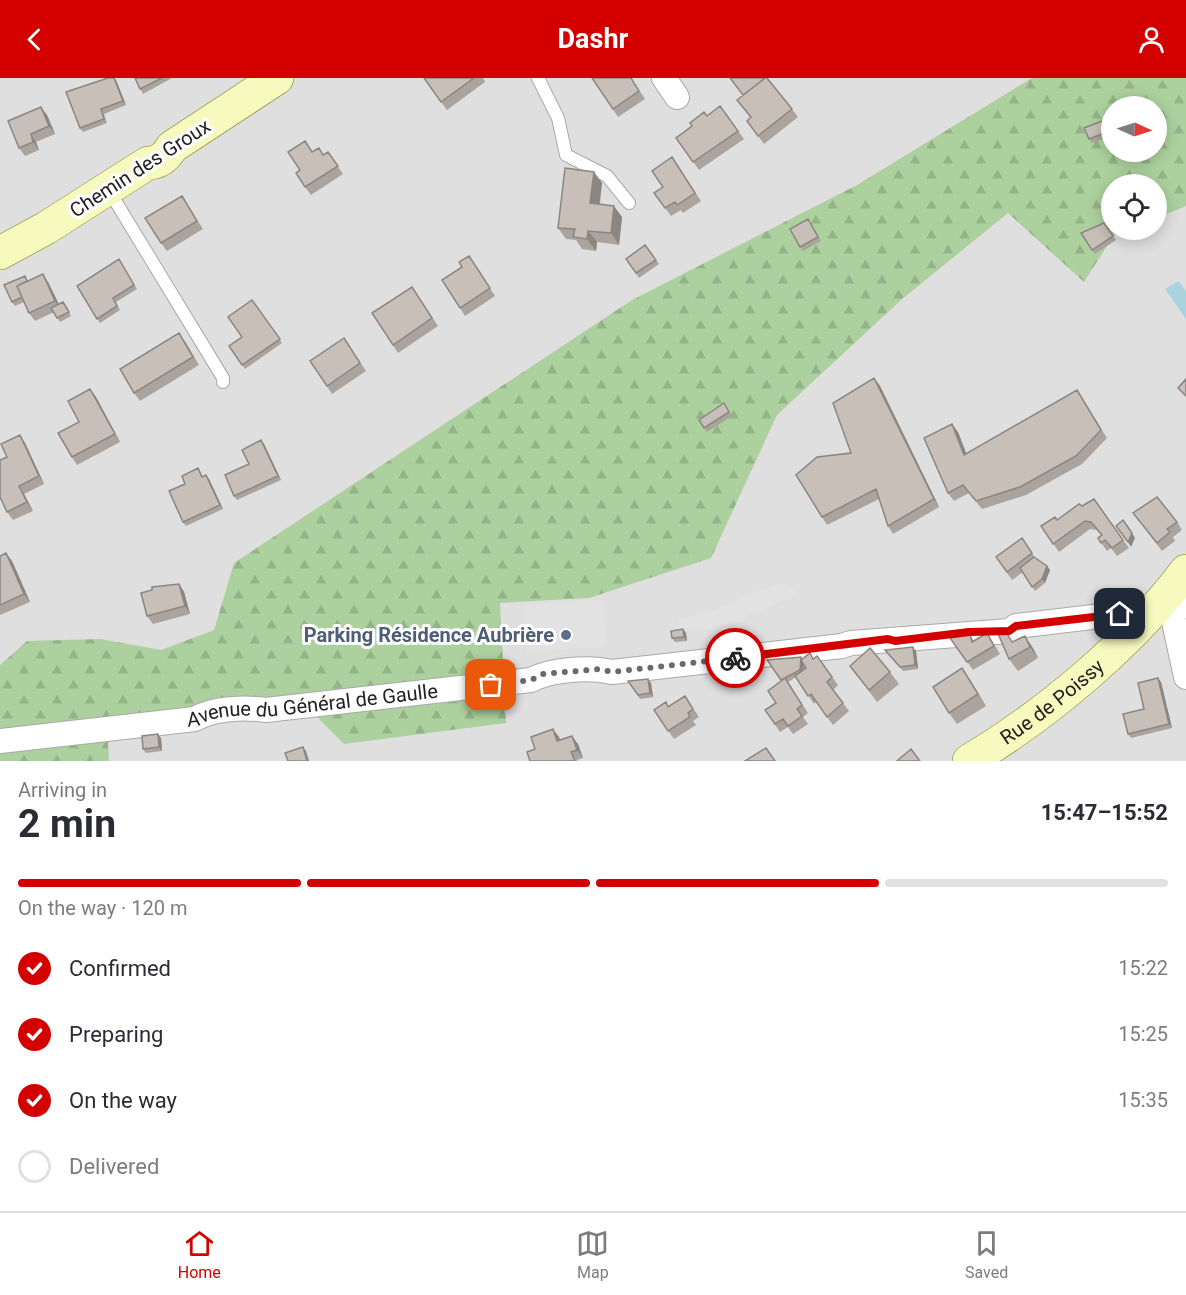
<!DOCTYPE html>
<meta charset="utf-8">
<style>
:root{--surface:#fff;--page:#f7f7f7;--text:#2b2b33;--muted:#7c7c81;--line:#e1e1e2;--accent:#d40000}
body{margin:0;font-family:Roboto,sans-serif;background:var(--page);color:var(--text);height:100vh;display:flex;flex-direction:column;font-size:22px;white-space:nowrap}
*{box-sizing:border-box;margin:0}
p{font-size:20px;color:var(--muted)}
.icon{flex:none;width:33px;height:33px;fill:none;stroke:currentColor;stroke-width:2;stroke-linecap:round;stroke-linejoin:round}
.map{position:relative;height:683px;overflow:hidden}
.drawer{display:flex;flex-direction:column;background:var(--surface);flex:1}
.drawer>*{flex:none}
.needle{width:39px;rotate:93deg}
.buttons{position:absolute;left:1101px;top:18px;display:grid;gap:12px}
.buttons a{display:grid;place-items:center;width:66px;height:66px;border-radius:50%;background:var(--surface);box-shadow:0 3px 15px #0003;font-size:30px}
.pin{position:absolute;display:grid;place-items:center;width:51px;height:51px;color:#fff;margin:-26px;border-radius:12px;box-shadow:0 3px 9px #0006}
.courier{position:absolute;display:grid;place-items:center;width:60px;height:60px;margin:-30px;border:4px solid #d40000;border-radius:50%;background:#fff;color:#222;box-shadow:0 2px 8px #0007}
.head em{font-style:normal;font-weight:700}
.head div{display:flex;flex-direction:column-reverse}
.head{display:flex;align-items:center;justify-content:space-between;height:102px;padding:0 18px}
h1{font-size:39px;font-weight:700;line-height:45px}
.bar{display:grid;grid-template-columns:repeat(4,1fr);gap:9px 6px;align-content:center;height:72px;padding:0 18px}
.bar i{height:8px;border-radius:4px;background:var(--line)}
.bar .selected{background:var(--accent)}
.bar p{grid-column:span 4}
ol{padding:0 18px;list-style:none}
li{display:flex;align-items:center;gap:18px;height:66px}
li p{margin-inline-start:auto}
li .icon{padding:6px;border-radius:50%;background:var(--accent);color:#fff;stroke-width:4}
li:last-child{color:var(--muted)}
li i{width:33px;height:33px;border:3px solid var(--line);border-radius:50%}
header{display:flex;justify-content:space-between;align-items:center;height:78px;padding:0 18px;background:var(--accent);color:#fff;font-size:27px;font-weight:700}
.menu{display:flex;justify-content:space-around;align-items:center;height:84px;border-top:2px solid var(--line);background:var(--surface);font-size:16px;color:var(--muted)}
.menu a{display:grid;justify-items:center;gap:3px}
.menu .selected{color:var(--accent)}
.map>svg:first-child{display:block}
.residential{fill:#e0dfdf;fill-rule:evenodd}
.forest{fill:url(#forest-firs);fill-rule:evenodd}
.parking{fill:#e2e2e2}
.water{fill:#aad3df}
.lines{fill:none;stroke-linecap:round;stroke-linejoin:round}
.lane-casing{stroke:#a9a9a9;stroke-width:14}
.street-casing{stroke:#a9a9a9;stroke-width:26}
.secondary-casing{stroke:#707d05;stroke-width:34}
.lane{stroke:#fff;stroke-width:12}
.street{stroke:#fff;stroke-width:24}
.secondary{stroke:#f7fabf;stroke-width:33}
.wall{fill:#aba49e}
.shaded-wall{fill:#8b8681}
.building{fill:#c7bfb8;stroke:#8b8681;stroke-width:1.5}
.done{stroke:#6b6a68;stroke-width:6;stroke-dasharray:0 10.8}
.route{stroke:#d40000;stroke-width:8}
.service-dot{fill:#5c6f8a;stroke:#fff;stroke-width:2}
.labels{text-anchor:middle;dominant-baseline:central;stroke-width:6;stroke-linejoin:round;paint-order:stroke}
.street-label{font-size:20px;fill:#222;stroke:#fff}
.service-label{font-size:20px;font-weight:bold;fill:#4e5e75;stroke:#fff;text-anchor:end}
</style>
<header><svg class="icon" aria-label="back" viewBox="0 0 24 24"><path d="M15 5l-7 7 7 7"/></svg>Dashr<svg class="icon" aria-label="person" viewBox="0 0 24 24"><circle cx="12" cy="8" r="4"/><path d="M4 21q1-7 8-7t8 7"/></svg></header>
<div class="map">
<svg width="1186" height="683" viewBox="0 0 1186 683">
<defs>
<pattern id="forest-firs" width="22" height="20" patternUnits="userSpaceOnUse" patternTransform="scale(1.5)"><rect width="22" height="20" fill="#add19e"/><path d="M5 1l3.5 6h-7zM16 11l3.5 6h-7z" fill="#95b388"/></pattern>
</defs>
<rect width="100%" height="100%" fill="#f2efe9"/>
<path class="residential" d="M0,0H1186V683H0ZM1112,28H1156V74H1112ZM1112,106H1156V152H1112Z"/>
<path class="forest" d="M1032,0H1186V128L1157,140L1156,106H1112V152H1127L1114,157L1084,204L1008,135L901,222L777,337L711,480L589,520L500,525L506,645L344,666L303,625L147,635L108,665L109,683H0V587L27,563L100,561L161,572L214,552L234,485L632,222L857,107ZM1112,28H1156V74H1112Z"/>
<path class="parking" d="M784,505L798,512L790,520L735,543L709,551L680,552L678,542L726,528L754,514Z
M603,522L606,568L527,574L525,527Z"/>
<path class="water" d="M1179,203L1186,213V241L1165,211Z"/>
<g class="lines">
<defs>
<path id="lane" d="M538,0L558,40L566,77L607,98L629,125
M108,111L223,300V304"/>
<g id="street">
<path d="M664,0L677,19"/>
<path d="M1171,530L1186,599"/>
<path id="s1" d="M0,663L195,641C213,630 245,629 266,632L531,602C552,591 589,589 612,594L842,568L851,565L1009,553L1016,548L1186,528"/>
</g>
<g id="secondary">
<path d="M0,175L46,150L148,85C159,85 166,79 172,69L277,0"/>
<path id="s2" d="M969,683C1047,636 1131,566 1186,493"/>
</g>
</defs>
<use href="#lane" class="lane-casing"/>
<use href="#street" class="street-casing"/>
<use href="#secondary" class="secondary-casing"/>
<use href="#lane" class="lane"/>
<use href="#street" class="street"/>
<use href="#secondary" class="secondary"/>
</g>
<path class="wall" d="M135,0H172L143,16Z
M424,0H483L485,4L447,32Z
M592,0H631L645,21L618,39Z
M116,2L126,27L104,36L107,45L83,54L80,50Z
M737,22L792,31L798,39L764,66L747,43L751,40Z
M720,28L744,61L699,92L676,60Z
M47,37L55,56L36,64L39,72L25,78L19,70Z
M1102,43L1105,47L1110,58L1092,65L1089,61Z
M312,74L323,77L328,74L343,96L311,117L305,109L300,92Z
M672,79L701,123L683,135L681,132L671,138L654,115L663,109Z
M594,94L602,105L600,126L622,139L619,167L597,164L596,173L582,171L576,162L566,161L558,150Z
M182,118L203,151L167,173L161,165Z
M811,145L821,163L803,173L800,169Z
M1104,145L1116,162L1095,176L1081,155Z
M645,167L659,186L639,200L626,181Z
M469,178L495,218L465,238L460,230L462,189Z
M119,181L137,211L116,224L120,232L100,245L77,208Z
M28,203L48,204L59,226L66,228L71,238L60,244L54,234L35,243L29,235L24,224L15,228L12,224Z
M412,209L438,248L398,275L372,235Z
M252,222L282,265L245,291L229,268L242,259Z
M344,260L366,293L332,316L310,283Z
M185,263L199,287L140,323L134,315Z
M874,300L880,308L939,429L893,456L888,448L879,421L827,447L822,439L851,375Z
M90,311L96,319L120,364L77,387L72,379L79,344Z
M1077,312L1107,360L1082,386L1026,417L982,431L969,415L954,423L948,415L958,354L966,376Z
M724,325L732,338L707,354L699,342Z
M20,357L25,365L44,406L24,416L33,433L13,442L7,434V379Z
M261,362L264,366L281,402L237,422L234,418Z
M198,390L203,399L209,401L223,431L186,448L183,444L185,406Z
M1094,421L1129,470L1117,478L1111,470L1107,473L1098,460L1101,457L1097,452L1090,451L1059,474L1041,448L1057,442Z
M1133,435L1177,444L1182,452L1173,459L1175,463L1162,473Z
M1028,468L1035,480L1050,492L1045,505L1035,513L1023,494L1012,502L996,479Z
M0,478L12,483L30,524L0,537Z
M179,506L184,514L190,536L153,546L147,538Z
M683,551L686,555L687,563L675,564L672,560Z
M987,555L1000,576L973,592L950,560L970,557L974,563Z
M1014,564L1033,570L1038,580L1018,593L1009,581Z
M916,573L918,591L903,593L888,576Z
M817,578L838,607L833,612L849,633L833,647L816,624L814,626L796,599L788,604L808,635L803,639L808,646L793,656L788,649L780,654L765,632L776,625L781,603L767,582L814,580Z
M850,588L890,594L899,606L877,624Z
M962,590L986,628L957,646L949,635Z
M628,603L651,605L653,619L640,621Z
M1161,604L1172,650L1131,660L1128,656Z
M685,618L699,639L693,643L696,647L674,661L654,632L668,629Z
M559,659L560,662L578,666L583,680L577,682V683H530L535,671Z
M161,660L162,673L146,675L143,671Z"/>
<path class="shaded-wall" d="M114,0L116,2L126,27L123,23Z
M41,29L47,37L55,56L49,48Z
M31,56L36,64L39,72L33,64Z
M594,94L602,105L598,136L590,125Z
M614,128L622,139L619,167L611,155Z
M588,153L597,164L596,173L587,161Z
M43,196L48,204L61,231L55,223Z
M874,300L880,308L939,429L934,421Z
M90,311L96,319L120,364L115,356Z
M952,346L958,354L970,385L964,377Z
M20,357L25,365L44,406L39,398Z
M261,362L264,366L281,402L278,398Z
M206,397L209,401L223,431L220,427Z
M19,408L24,416L33,433L27,424Z
M1132,455L1135,460L1131,469L1128,464Z
M6,475L12,483L30,524L24,516Z
M1047,488L1050,492L1045,505L1042,501Z
M179,506L184,514L190,536L185,528Z
M683,551L686,555L687,563L684,559Z
M1025,558L1033,570L1038,580L1030,569Z
M913,569L916,573L918,591L915,587Z
M801,579L804,583L803,596L800,592Z
M962,590L970,602L986,628L978,616Z
M1158,600L1161,604L1172,650L1169,646Z
M648,601L651,605L653,619L650,615Z
M553,651L559,659L563,671L557,663Z
M158,656L161,660L162,673L159,669Z
M572,658L578,666L583,680L577,672Z
M303,669L306,673L309,683H307Z"/>
<path class="building" d="M108,0H114L123,23L101,31L104,41L80,50L66,14Z
M135,0H162L140,11Z
M424,0H474L441,24Z
M592,0H631L639,13L613,31Z
M730,0H763L764,1L743,17Z
M765,0H767L792,31L758,58L747,43L751,39L737,22Z
M720,28L738,53L693,84L676,60L692,48L690,45L704,34L707,38Z
M41,29L49,48L31,56L33,64L19,70L8,43Z
M1102,43L1107,54L1089,61L1084,50Z
M305,63L312,74L319,70L323,77L328,74L338,88L305,109L296,95L300,92L288,74Z
M672,79L695,115L677,127L675,124L665,130L654,115L663,109L652,93Z
M565,90L594,94L590,125L614,128L611,155L588,153L587,161L573,159L575,151L558,150Z
M182,118L197,143L161,165L145,140Z
M808,141L818,159L800,169L790,151Z
M1104,145L1113,158L1092,172L1081,155Z
M645,167L656,182L636,195L626,181Z
M469,178L490,210L460,230L442,202L462,189L459,184Z
M119,181L134,207L113,220L117,228L97,241L77,208Z
M43,196L55,223L29,235L17,208Z
M25,198L27,203L17,208L22,219L12,224L4,207Z
M412,209L432,240L393,267L372,235Z
M252,222L280,261L242,287L229,268L242,259L228,239Z
M63,224L69,234L57,240L51,230Z
M179,255L193,279L134,315L120,291Z
M344,260L360,285L327,308L310,283Z
M874,300L934,421L888,448L876,411L822,439L796,397L817,379L851,375L833,325Z
M1186,301V318L1178,310Z
M90,311L115,356L72,379L58,355L79,344L68,323Z
M1077,312L1101,352L1076,378L1020,409L976,423L963,407L948,415L924,360L952,346L964,377Z
M724,325L729,334L704,350L699,342Z
M20,357L39,398L19,408L27,424L7,434L0,419V382L7,379L1,366Z
M261,362L278,398L234,418L225,397L249,386L242,372Z
M198,390L202,399L206,397L220,427L183,444L169,413L185,406L182,398Z
M1157,419L1177,444L1167,451L1170,454L1157,465L1133,435Z
M1094,421L1123,462L1112,470L1105,462L1101,465L1098,460L1102,457L1091,444L1085,443L1053,466L1041,448L1055,439L1057,442L1079,426L1082,428Z
M1123,442L1132,455L1128,464L1116,448Z
M1022,460L1032,475L1007,494L996,479Z
M6,475L24,516L0,527V478Z
M1034,479L1047,488L1042,501L1032,509L1020,490Z
M179,506L185,528L147,538L141,515L152,512V509Z
M1004,550L1012,564L1025,558L1030,569L1009,581L996,551Z
M683,551L684,559L672,560L671,553Z
M987,555L994,568L967,584L950,560L970,557L972,564Z
M913,569L915,587L900,589L885,572Z
M870,570L890,594L869,612L850,588Z
M810,575L813,581L817,578L832,599L827,604L843,625L827,639L811,616L808,618L795,598L806,590L801,582Z
M801,579L800,592L781,602L767,582Z
M962,590L978,616L949,635L933,609Z
M785,600L802,627L797,631L802,638L788,648L783,641L775,646L765,632L776,625L768,613Z
M1158,600L1169,646L1128,656L1123,636L1144,631L1138,605Z
M648,601L650,615L638,617L628,603Z
M685,618L693,631L688,635L690,639L668,653L654,632L666,624L668,629Z
M553,651L557,663L572,658L577,672L571,674L575,683H530L527,674L535,671L531,659Z
M158,656L159,669L143,671L142,658Z
M303,669L307,683H288L285,675Z
M766,670L775,683H745Z
M911,671L920,683H897Z"/>
<g class="lines">
<path class="done" d="M491,607L531,602L543,596L600,591L612,594L735,580"/>
<path class="route" d="M735,580L888,561L895,563L969,554L1009,553L1016,548L1120,536"/>
</g>
<circle class="service-dot" cx="566" cy="557" r="6"/>
<g class="labels">
<g class="street-label">
<text transform="translate(140 90) rotate(-33)">Chemin des Groux</text>
<text stroke="none"><textPath href="#s2" startOffset="102">Rue de Poissy</textPath></text>
<text stroke="none"><textPath href="#s1" startOffset="315">Avenue du Général de Gaulle</textPath></text>
</g>
<g class="service-label">
<text x="554" y="557">Parking Résidence Aubrière</text>
</g>
</g>
</svg>
<div class="buttons">
<a><svg class="needle" viewBox="-14 -14 28 28"><path d="M0-13l5 13h-10z" fill="#e53935"/><path d="M0 13l5-13h-10z" fill="#7c7c81"/></svg></a>
<a><svg class="icon" aria-label="locate" viewBox="0 0 24 24"><circle cx="12" cy="12" r="6"/><path d="M12 2v4M12 18v4M2 12h4M18 12h4"/></svg></a>
</div>
<div class="pin" style="left:491px;top:607px;background:#ea580c"><svg class="icon" aria-label="bag" viewBox="0 0 24 24"><path d="M5 8h14l-1 12H6zM9 8a3 3 0 0 1 6 0"/></svg></div>
<div class="pin" style="left:1120px;top:536px;background:#1f2937"><svg class="icon" aria-label="home" viewBox="0 0 24 24"><path d="M3 11l9-7 9 7M6 9v11h12V9"/></svg></div>
<div class="courier" style="left:735px;top:580px"><svg class="icon" aria-label="bike" viewBox="0 0 24 24"><circle cx="6" cy="16" r="4"/><circle cx="18" cy="16" r="4"/><path d="M6 16l4-8h5l3 8M10 8l3 8H6M13 5h3"/></svg></div>
</div>
<section class="drawer">
<div class="head"><div><h1>2 min</h1><p>Arriving in</p></div><em>15:47–15:52</em></div>
<div class="bar"><i class="selected"></i><i class="selected"></i><i class="selected"></i><i></i><p>On the way · 120 m</p></div>
<ol>
<li><svg class="icon" aria-label="check" viewBox="0 0 24 24"><path d="M5 12l5 5 9-10"/></svg>Confirmed<p>15:22</p></li>
<li><svg class="icon" aria-label="check" viewBox="0 0 24 24"><path d="M5 12l5 5 9-10"/></svg>Preparing<p>15:25</p></li>
<li><svg class="icon" aria-label="check" viewBox="0 0 24 24"><path d="M5 12l5 5 9-10"/></svg>On the way<p>15:35</p></li>
<li><i></i>Delivered</li>
</ol>
</section>
<nav class="menu">
<a class="selected"><svg class="icon" aria-label="home" viewBox="0 0 24 24"><path d="M3 11l9-7 9 7M6 9v11h12V9"/></svg>Home</a>
<a><svg class="icon" aria-label="map" viewBox="0 0 24 24"><path d="M3 6l6-2 6 2 6-2v14l-6 2-6-2-6 2zM9 4v14M15 6v14"/></svg>Map</a>
<a><svg class="icon" aria-label="saved" viewBox="0 0 24 24"><path d="M7 4h10v16l-5-4-5 4z"/></svg>Saved</a>
</nav>
